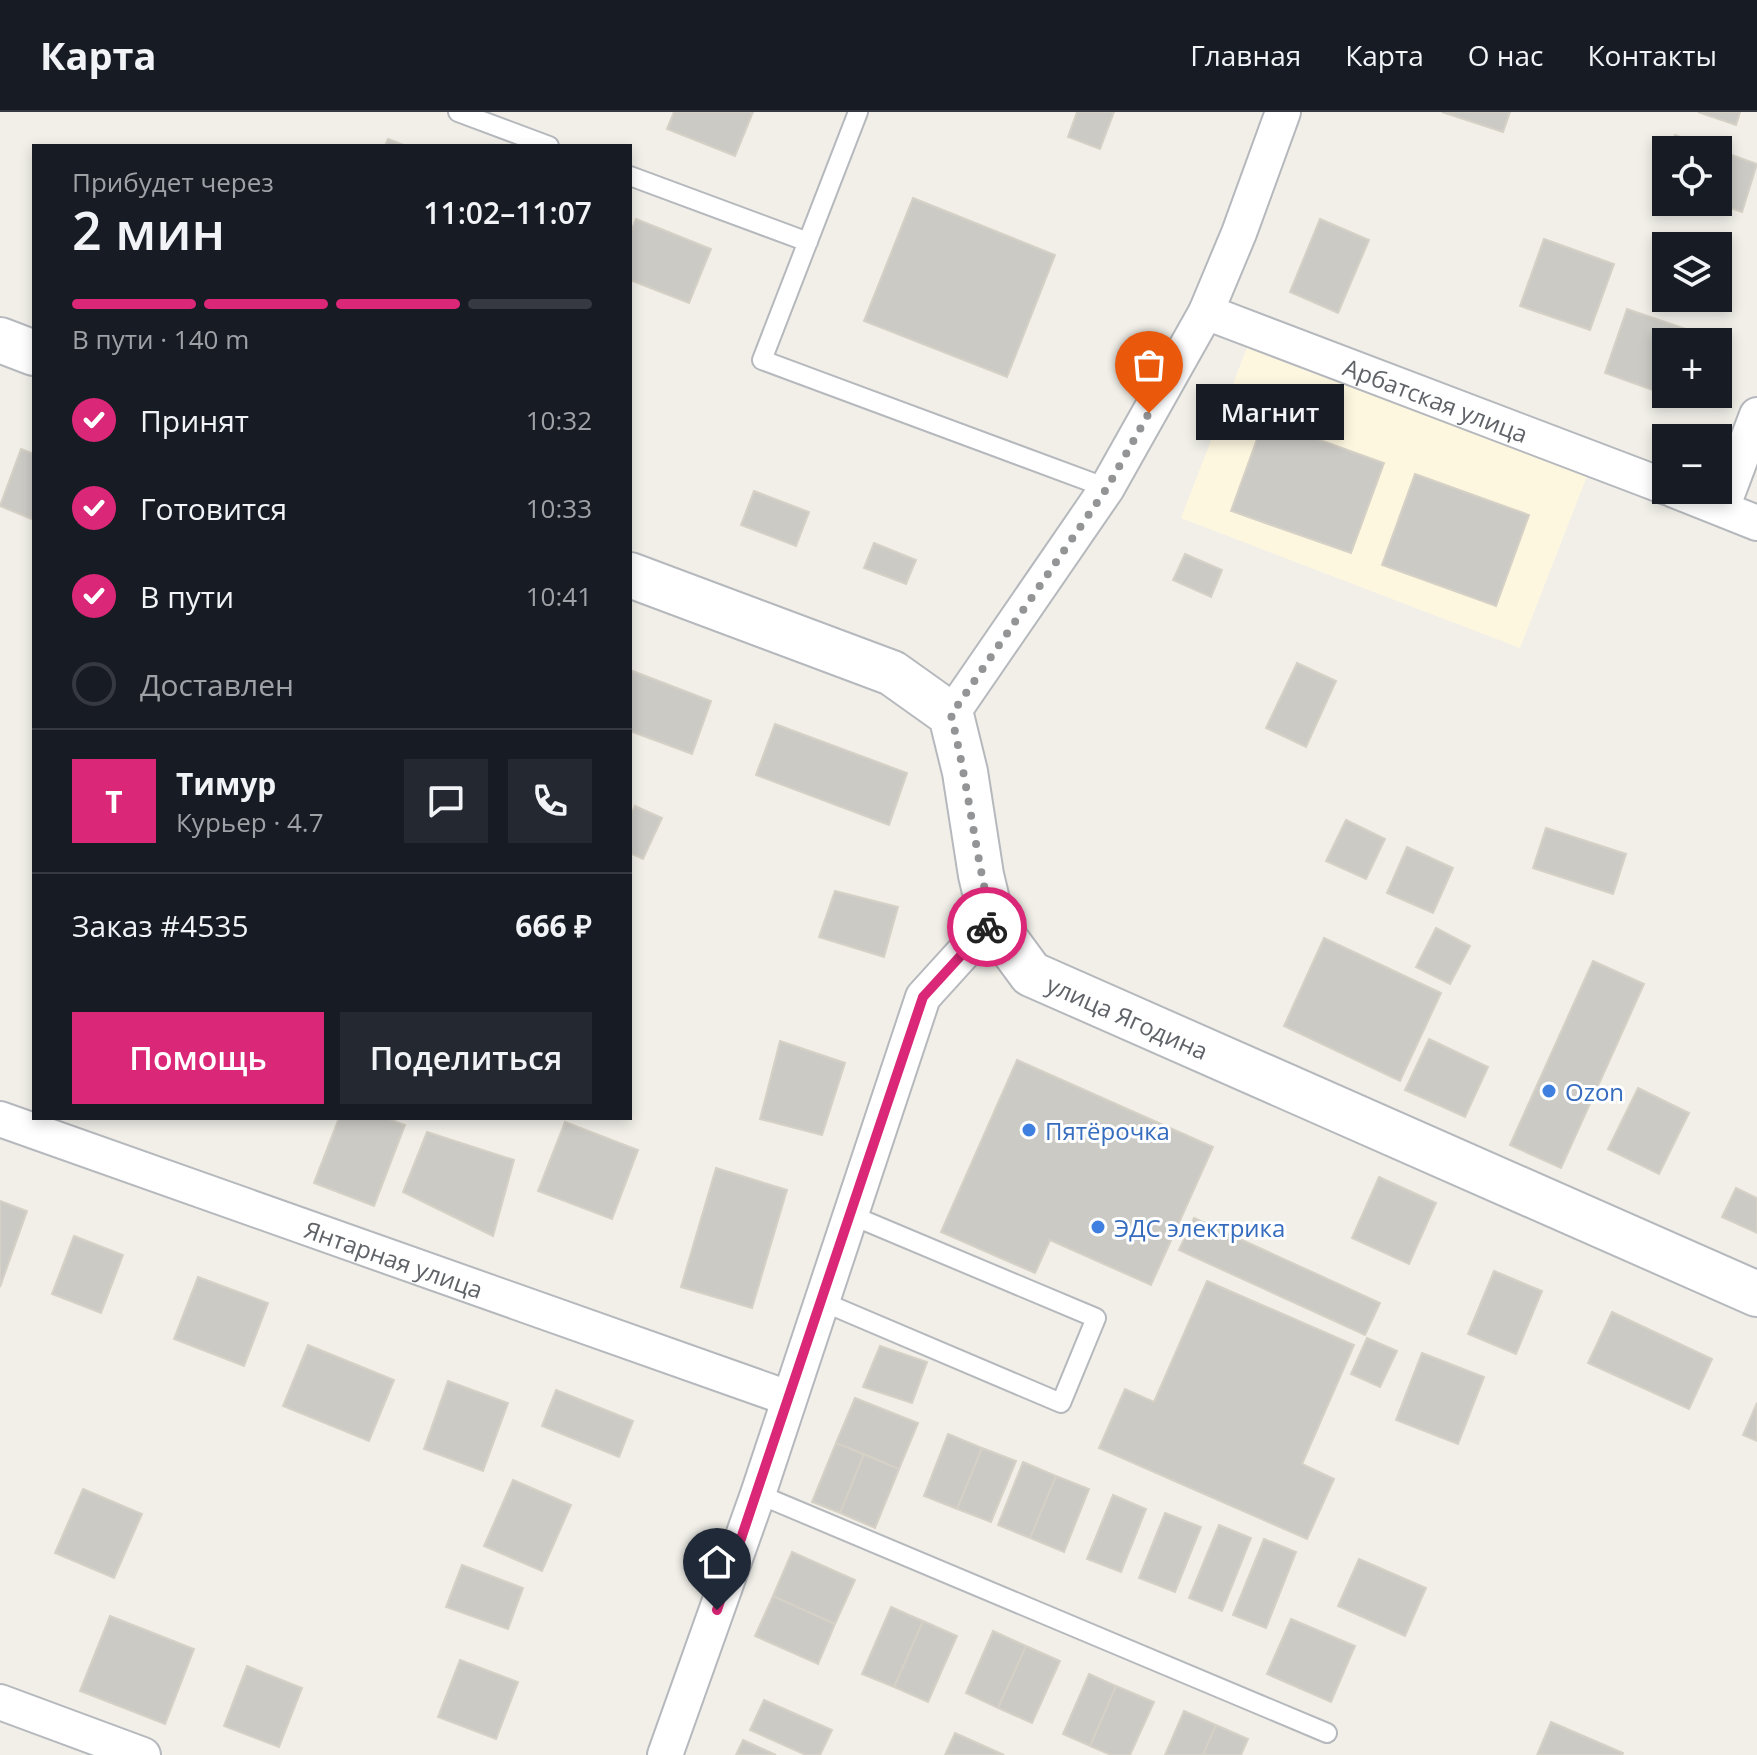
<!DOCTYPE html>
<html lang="ru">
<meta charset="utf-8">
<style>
:root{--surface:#171b24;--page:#242831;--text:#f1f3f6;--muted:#9ea1a6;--line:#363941;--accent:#db2777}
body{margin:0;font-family:"Open Sans",sans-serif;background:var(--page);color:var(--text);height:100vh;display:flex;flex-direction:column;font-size:30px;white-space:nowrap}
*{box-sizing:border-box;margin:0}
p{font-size:26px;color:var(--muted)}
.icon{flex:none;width:44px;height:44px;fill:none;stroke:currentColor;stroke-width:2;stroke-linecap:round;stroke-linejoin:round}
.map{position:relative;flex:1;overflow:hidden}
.side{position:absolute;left:32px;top:32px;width:600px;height:976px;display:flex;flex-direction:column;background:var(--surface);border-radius:0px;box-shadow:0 4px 12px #0003}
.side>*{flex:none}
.buttons{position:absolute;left:1652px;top:24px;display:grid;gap:16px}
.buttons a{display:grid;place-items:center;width:80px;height:80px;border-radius:0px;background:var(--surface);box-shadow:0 4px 12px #0003;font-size:40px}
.pin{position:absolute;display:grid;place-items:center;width:68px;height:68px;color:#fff;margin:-82px -34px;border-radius:50% 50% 50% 0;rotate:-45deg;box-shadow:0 0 8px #0007}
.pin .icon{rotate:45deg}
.courier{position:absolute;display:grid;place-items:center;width:80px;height:80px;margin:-40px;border:6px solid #db2777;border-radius:50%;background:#fff;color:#222;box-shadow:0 2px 10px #0007}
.bubble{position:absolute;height:56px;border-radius:0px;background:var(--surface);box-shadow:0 4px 12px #0003;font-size:26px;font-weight:600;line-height:56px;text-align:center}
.head em{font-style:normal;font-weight:600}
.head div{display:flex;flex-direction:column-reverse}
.head{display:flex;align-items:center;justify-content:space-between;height:136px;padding:0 40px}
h1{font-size:52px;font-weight:600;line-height:60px}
.bar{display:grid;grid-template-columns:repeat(4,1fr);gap:12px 8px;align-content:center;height:96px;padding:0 40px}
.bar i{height:10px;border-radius:6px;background:var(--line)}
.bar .selected{background:var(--accent)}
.bar p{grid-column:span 4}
.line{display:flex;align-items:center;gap:20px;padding:0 40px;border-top:2px solid var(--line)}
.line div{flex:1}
.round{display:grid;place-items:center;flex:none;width:84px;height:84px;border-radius:0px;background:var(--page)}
ol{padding:0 40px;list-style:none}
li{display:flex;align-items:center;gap:24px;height:88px}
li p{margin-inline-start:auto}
li .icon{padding:8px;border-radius:50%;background:var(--accent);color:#fff;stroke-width:4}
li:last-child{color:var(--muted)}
li i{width:44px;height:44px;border:4px solid var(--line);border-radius:50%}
.cta{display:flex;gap:16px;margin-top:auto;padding:16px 40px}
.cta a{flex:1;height:92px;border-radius:0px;background:var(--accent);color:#fff;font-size:32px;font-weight:600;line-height:92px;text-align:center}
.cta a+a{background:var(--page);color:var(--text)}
header{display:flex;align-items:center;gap:48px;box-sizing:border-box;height:112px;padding:0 40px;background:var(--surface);border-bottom:2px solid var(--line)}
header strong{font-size:38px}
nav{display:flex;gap:44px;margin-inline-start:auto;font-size:28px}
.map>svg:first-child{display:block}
.commercial{fill:#fef7e0}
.building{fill:#cccac5;stroke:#d6d1c6;stroke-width:2}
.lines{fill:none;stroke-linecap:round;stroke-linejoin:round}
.service-casing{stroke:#b5b8bc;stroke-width:22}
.minor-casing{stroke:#b5b8bc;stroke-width:38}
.tertiary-casing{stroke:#b5b8bc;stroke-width:48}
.service{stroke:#fff;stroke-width:18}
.minor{stroke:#fff;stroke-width:34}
.tertiary{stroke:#fff;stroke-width:44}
.done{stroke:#929495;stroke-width:8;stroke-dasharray:0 14.4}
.route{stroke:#db2777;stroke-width:10}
.shop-dot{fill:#3f7fe0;stroke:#fff;stroke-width:3}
.labels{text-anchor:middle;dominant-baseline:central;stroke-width:6;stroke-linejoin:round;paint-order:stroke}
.street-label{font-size:24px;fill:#5f6368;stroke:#fff}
.shop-label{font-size:24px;fill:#366cbe;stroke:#fff;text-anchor:start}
</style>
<header>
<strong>Карта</strong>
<nav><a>Главная</a><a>Карта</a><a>О нас</a><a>Контакты</a></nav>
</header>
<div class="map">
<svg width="1757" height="1643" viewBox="0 0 1757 1643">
<rect width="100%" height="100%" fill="#f1efe8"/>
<path class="commercial" d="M1248,233L1587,364L1520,536L1181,406Z"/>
<path class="building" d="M674,0H753L735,44L667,17Z
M1077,0H1114L1100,37L1068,25Z
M1442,0H1510L1503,20Z
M1698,0H1740L1736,13Z
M1675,23L1717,38H1670Z
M388,27L406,34H385Z
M1718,38L1757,52L1742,100L1714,90H1718Z
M1666,49V73L1658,70Z
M913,86L1055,143L1007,265L864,209Z
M636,107L711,137L689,191L630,168V122Z
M1320,107L1369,128L1338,201L1290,180Z
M1544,127L1614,152L1590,218L1520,194Z
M1627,197L1695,220L1691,230H1666V282H1673L1672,285L1605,261Z
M1264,308L1384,351L1351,441L1231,399Z
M21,337L34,342V408L0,394Z
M1415,362L1529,403L1496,494L1382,453Z
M754,379L809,400L796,434L741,413Z
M874,431L916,448L906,472L864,456Z
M1185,442L1222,458L1211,485L1173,468Z
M1297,551L1336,569L1306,635L1266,616Z
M630,558L711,589L692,642L630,619Z
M775,612L907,661L889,713L756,663Z
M635,694L662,706L643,747L630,741V704Z
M1346,708L1385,727L1366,767L1326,749Z
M1546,716L1626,742L1613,782L1533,756Z
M1407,735L1453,756L1433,801L1387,781Z
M835,779L898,795L884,845L819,825Z
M1436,816L1470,834L1450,872L1416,855Z
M1324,826L1441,881L1400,969L1284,914Z
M1593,849L1644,872L1561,1056L1510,1033Z
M1429,927L1488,955L1465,1005L1405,978Z
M780,929L845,951L822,1023L760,1007Z
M1017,948L1213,1035L1151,1173L1050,1128L1035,1161L941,1120Z
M1638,976L1689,1001L1659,1062L1608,1037Z
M339,1006H386L405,1013L374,1094L314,1071Z
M565,1010L638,1038L612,1107L538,1079Z
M427,1020L514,1048L493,1124L403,1080Z
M716,1056L787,1078L752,1196L681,1175Z
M1379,1065L1436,1091L1409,1152L1352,1126Z
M1736,1076L1757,1086V1121L1722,1105Z
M0,1089L27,1099L0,1175Z
M1194,1106L1380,1191L1365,1223L1179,1138Z
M74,1124L123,1143L101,1201L52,1182Z
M1494,1159L1542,1179L1516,1242L1468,1222Z
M198,1165L268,1191L244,1254L174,1227Z
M1207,1169L1354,1233L1302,1352L1334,1367L1307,1427L1099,1336L1125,1277L1154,1290Z
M1612,1200L1712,1247L1689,1297L1588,1251Z
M1367,1226L1397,1239L1380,1275L1351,1262Z
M308,1233L394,1268L369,1329L283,1294Z
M880,1234L927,1250L912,1291L863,1275Z
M1422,1241L1484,1265L1458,1332L1396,1308Z
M448,1269L508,1291L483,1359L424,1337Z
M556,1278L633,1309L619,1345L542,1314Z
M855,1286L918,1311L899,1357L836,1331Z
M1757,1291V1329L1743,1323Z
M948,1322L982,1336L957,1397L924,1384Z
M836,1331L864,1342L840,1401L812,1390Z
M982,1336L1016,1349L991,1410L957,1397Z
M864,1342L899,1357L875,1416L840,1401Z
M1023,1350L1056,1364L1030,1426L998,1413Z
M1056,1364L1089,1377L1064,1440L1030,1426Z
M513,1368L571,1393L542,1459L484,1434Z
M83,1377L142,1402L114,1466L55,1441Z
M1113,1383L1146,1397L1121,1460L1087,1447Z
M1165,1401L1201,1415L1175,1480L1139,1466Z
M1219,1413L1251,1426L1222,1499L1189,1486Z
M1264,1427L1296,1440L1266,1516L1233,1503Z
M792,1440L855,1468L835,1512L773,1484Z
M1359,1447L1426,1476L1405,1524L1338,1494Z
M462,1453L523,1476L508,1517L446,1495Z
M773,1484L835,1512L818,1552L755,1524Z
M891,1495L923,1509L894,1575L862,1562Z
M110,1504L194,1537L165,1612L80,1579Z
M1291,1507L1355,1534L1331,1590L1267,1562Z
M923,1509L957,1524L928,1590L894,1575Z
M993,1519L1026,1534L998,1596L966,1581Z
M1026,1534L1060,1549L1032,1611L998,1596Z
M460,1548L518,1570L496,1627L438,1605Z
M247,1554L302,1576L279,1635L224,1614Z
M1089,1562L1116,1574L1090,1634L1063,1622Z
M1116,1574L1154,1590L1130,1643H1111L1090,1634Z
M764,1588L832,1618L820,1643H806L750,1618Z
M1184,1599L1216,1613L1203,1643H1165Z
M1551,1610L1623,1641L1622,1643H1537Z
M1216,1613L1248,1627L1241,1643H1203Z
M955,1621L1004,1643H945Z
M743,1628L776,1643H736Z"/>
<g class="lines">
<defs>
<path id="service" d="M458,0L549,34
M858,0L762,248L1107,376
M630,64L808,130
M821,1189L1061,1291L1096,1206L851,1103
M758,1382L1327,1621"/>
<g id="minor">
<path id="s1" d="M1206,200L1666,375"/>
<path d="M1674,378L1757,411"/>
<path d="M1722,396L1757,303"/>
<path d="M951,603L1107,376L1206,200L1239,121L1283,0"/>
<path id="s2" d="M0,1007L788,1286"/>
<path d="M0,1590L143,1643"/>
<path d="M665,1643L758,1382L923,885L992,809"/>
</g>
<g id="tertiary">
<path d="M0,228L34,241"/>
<path id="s3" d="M630,463L892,561L951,603L965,660L981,763L992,809L1031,862L1757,1182"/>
</g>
</defs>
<use href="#service" class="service-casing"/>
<use href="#minor" class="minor-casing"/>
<use href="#tertiary" class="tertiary-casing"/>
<use href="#service" class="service"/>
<use href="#minor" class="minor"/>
<use href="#tertiary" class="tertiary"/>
</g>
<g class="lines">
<path class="done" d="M987,815L992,809C975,741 968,671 951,603L1107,376L1149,301"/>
<path class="route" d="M717,1498L923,885L987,815"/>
</g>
<g class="shop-dot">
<circle cx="1549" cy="979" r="8"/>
<circle cx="1029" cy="1018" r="8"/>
<circle cx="1098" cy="1115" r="8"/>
</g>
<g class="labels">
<g class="street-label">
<text stroke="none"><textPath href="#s1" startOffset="246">Арбатская улица</textPath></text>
<text stroke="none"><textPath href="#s3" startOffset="734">улица Ягодина</textPath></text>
<text stroke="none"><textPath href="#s2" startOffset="418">Янтарная улица</textPath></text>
</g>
<g class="shop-label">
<text x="1565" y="979">Ozon</text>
<text x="1045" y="1018">Пятёрочка</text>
<text x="1114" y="1115">ЭДС электрика</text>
</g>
</g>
</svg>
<div class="buttons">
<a><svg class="icon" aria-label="locate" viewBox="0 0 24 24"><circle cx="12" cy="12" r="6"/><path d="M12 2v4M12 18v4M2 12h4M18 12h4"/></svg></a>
<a><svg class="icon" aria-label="layers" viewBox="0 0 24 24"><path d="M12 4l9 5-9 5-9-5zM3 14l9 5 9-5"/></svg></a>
<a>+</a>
<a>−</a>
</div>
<div class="pin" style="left:1149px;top:301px;background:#ea580c"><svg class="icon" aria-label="bag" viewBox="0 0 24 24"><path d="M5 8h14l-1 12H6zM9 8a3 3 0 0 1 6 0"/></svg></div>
<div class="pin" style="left:717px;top:1498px;background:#1f2937"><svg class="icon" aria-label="home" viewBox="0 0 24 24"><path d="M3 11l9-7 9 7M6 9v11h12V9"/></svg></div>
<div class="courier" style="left:987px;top:815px"><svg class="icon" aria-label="bike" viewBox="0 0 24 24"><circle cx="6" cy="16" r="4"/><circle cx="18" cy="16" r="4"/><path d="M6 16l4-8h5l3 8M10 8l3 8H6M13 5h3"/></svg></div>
<div class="bubble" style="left:1196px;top:272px;width:148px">Магнит</div>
<section class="side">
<div class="head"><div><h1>2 мин</h1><p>Прибудет через</p></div><em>11:02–11:07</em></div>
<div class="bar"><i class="selected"></i><i class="selected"></i><i class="selected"></i><i></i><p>В пути · 140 m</p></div>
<ol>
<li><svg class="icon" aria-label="check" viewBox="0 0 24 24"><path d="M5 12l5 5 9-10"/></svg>Принят<p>10:32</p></li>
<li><svg class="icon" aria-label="check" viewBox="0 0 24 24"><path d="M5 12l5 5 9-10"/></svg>Готовится<p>10:33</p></li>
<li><svg class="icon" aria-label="check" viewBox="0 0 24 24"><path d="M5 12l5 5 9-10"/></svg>В пути<p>10:41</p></li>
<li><i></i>Доставлен</li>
</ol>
<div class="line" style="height:144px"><b class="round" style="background:var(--accent);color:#fff">Т</b><div><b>Тимур</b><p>Курьер · 4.7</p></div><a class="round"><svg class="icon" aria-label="chat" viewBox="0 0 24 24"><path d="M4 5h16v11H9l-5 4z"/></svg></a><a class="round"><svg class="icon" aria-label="phone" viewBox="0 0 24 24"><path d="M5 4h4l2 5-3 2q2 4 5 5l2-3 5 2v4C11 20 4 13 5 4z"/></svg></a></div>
<div class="line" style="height:104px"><div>Заказ #4535</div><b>666 ₽</b></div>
<div class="cta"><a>Помощь</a><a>Поделиться</a></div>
</section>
</div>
